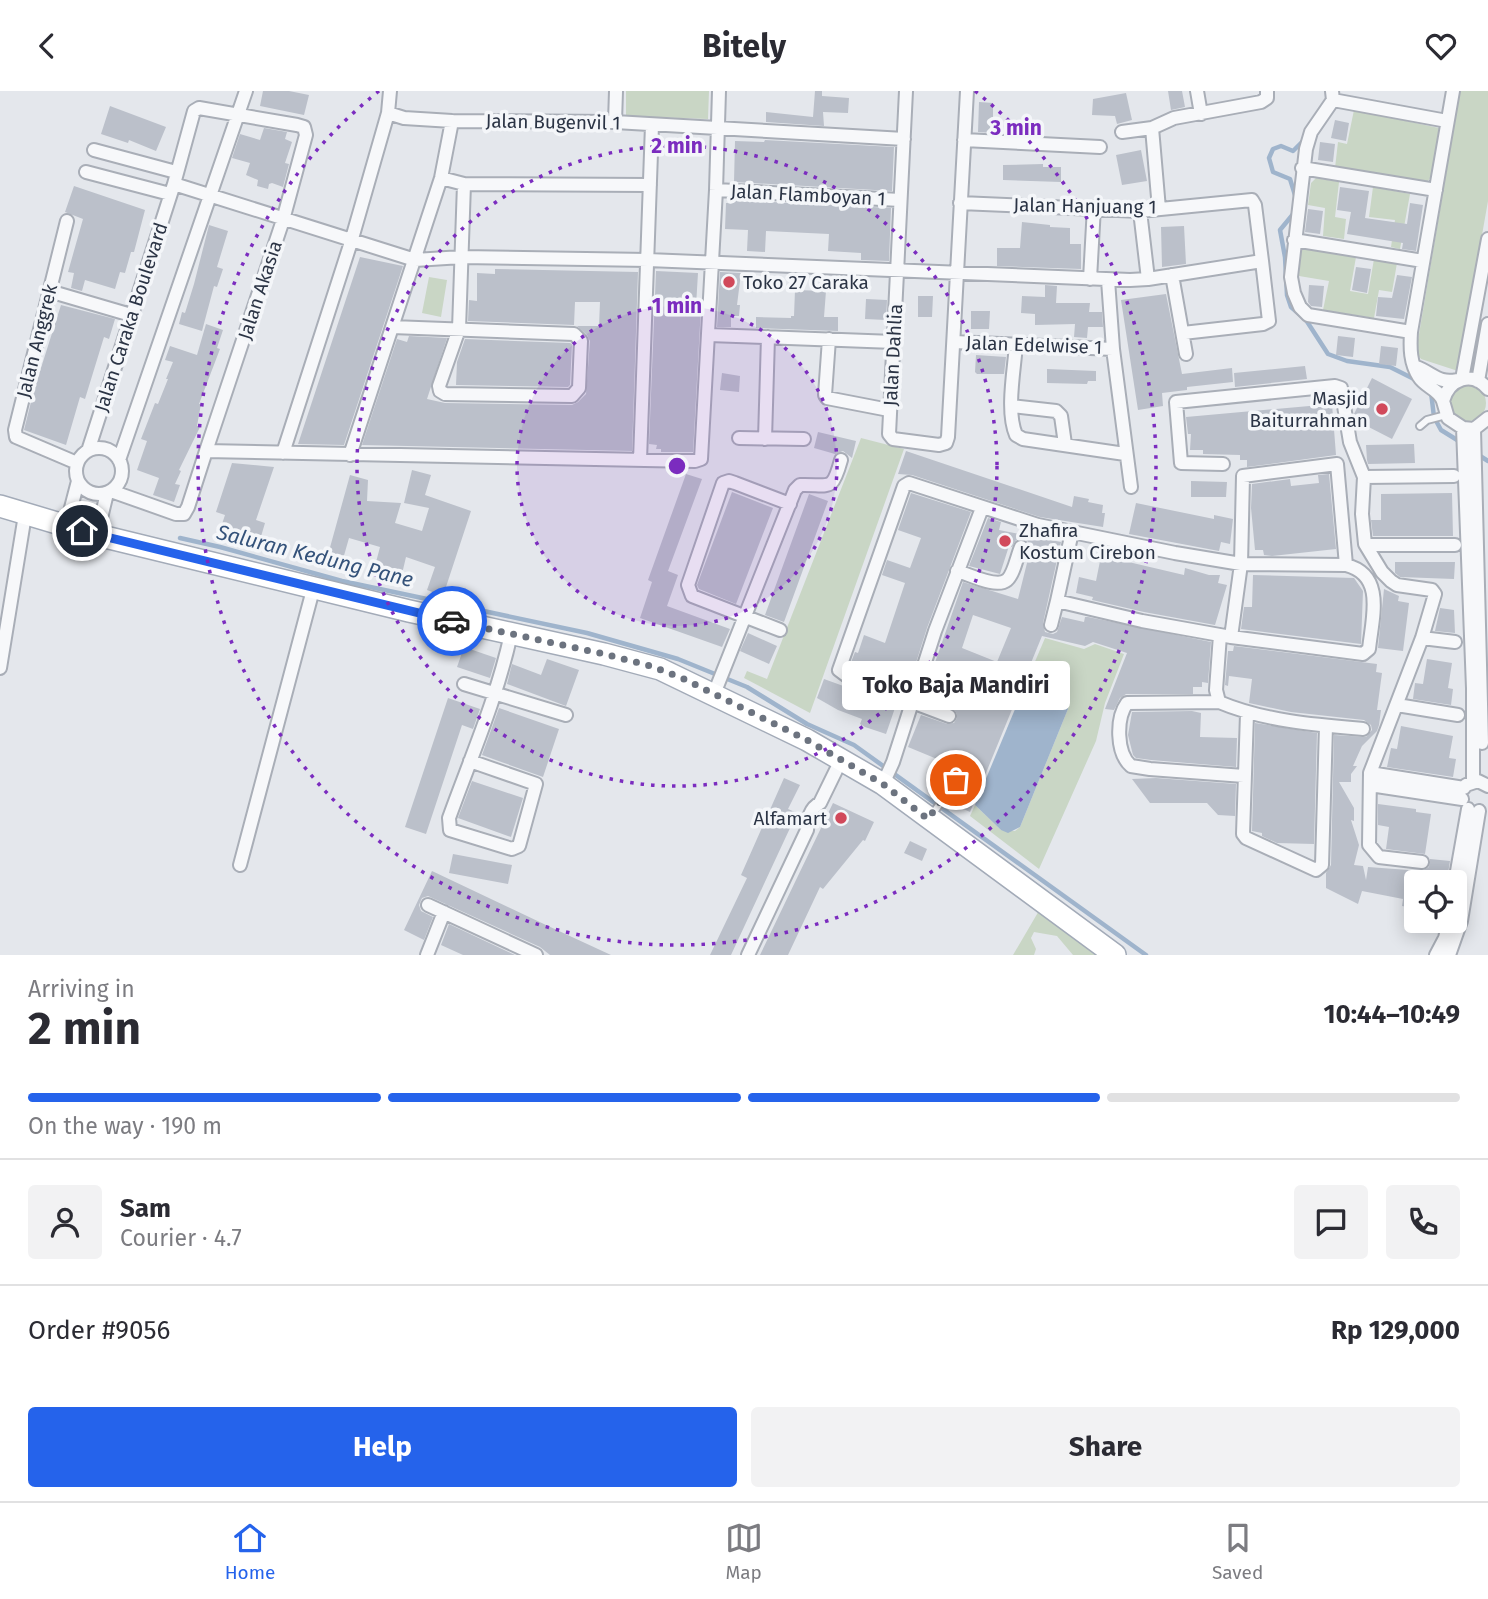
<!DOCTYPE html>
<meta charset="utf-8">
<style>
:root{--surface:#fff;--page:#f2f2f3;--text:#2b2b33;--muted:#7c7c81;--line:#e1e1e2;--accent:#2563eb}
body{margin:0;font-family:"Fira Sans",sans-serif;background:var(--page);color:var(--text);height:100vh;display:flex;flex-direction:column;font-size:26px;white-space:nowrap}
*{box-sizing:border-box;margin:0}
p{font-size:23px;color:var(--muted)}
.icon{flex:none;width:38px;height:38px;fill:none;stroke:currentColor;stroke-width:2;stroke-linecap:round;stroke-linejoin:round}
.map{position:relative;height:864px;overflow:hidden}
.panel{display:flex;flex-direction:column;background:var(--surface);flex:1}
.panel>*{flex:none}
.controls{position:absolute;left:1404px;top:779px;display:grid;gap:14px}
.controls a{display:grid;place-items:center;width:63px;height:63px;border-radius:7px;background:var(--surface);box-shadow:0 4px 18px #0003;font-size:35px}
.pin{position:absolute;display:grid;place-items:center;width:60px;height:60px;color:#fff;margin:-30px;border:4px solid #fff;border-radius:50%;box-shadow:0 2px 7px #0007}
.courier{position:absolute;display:grid;place-items:center;width:70px;height:70px;margin:-35px;border:5px solid #2563eb;border-radius:50%;background:#fff;color:#222;box-shadow:0 2px 9px #0007}
.bubble{position:absolute;height:49px;border-radius:7px;background:var(--surface);box-shadow:0 4px 18px #0003;font-size:23px;font-weight:700;line-height:49px;text-align:center}
.head em{font-style:normal;font-weight:700}
.head div{display:flex;flex-direction:column-reverse}
.head{display:flex;align-items:center;justify-content:space-between;height:119px;padding:0 28px}
h1{font-size:46px;font-weight:700;line-height:52px}
.bar{display:grid;grid-template-columns:repeat(4,1fr);gap:10px 7px;align-content:center;height:84px;padding:0 28px}
.bar i{height:9px;border-radius:5px;background:var(--line)}
.bar .active{background:var(--accent)}
.bar p{grid-column:span 4}
.line{display:flex;align-items:center;gap:18px;padding:0 28px;border-top:2px solid var(--line)}
.line div{flex:1}
.round{display:grid;place-items:center;flex:none;width:74px;height:74px;border-radius:7px;background:var(--page)}
.button{display:flex;gap:14px;margin-top:auto;padding:14px 28px}
.button a{flex:1;height:80px;border-radius:7px;background:var(--accent);color:#fff;font-size:28px;font-weight:700;line-height:80px;text-align:center}
.button a+a{background:var(--page);color:var(--text)}
header{display:flex;justify-content:space-between;align-items:center;height:91px;padding:0 28px;background:var(--surface);font-size:32px;font-weight:700}
.dock{display:flex;justify-content:space-around;align-items:center;height:98px;border-top:2px solid var(--line);background:var(--surface);font-size:19px;color:var(--muted)}
.dock a{display:grid;justify-items:center;gap:4px}
.dock .active{color:var(--accent)}
.map>svg:first-child{display:block}
.green{fill:#c9d6c5}
.water{fill:#9fb4cc}
.lines{fill:none;stroke-linecap:round;stroke-linejoin:round}
.stream{stroke:#9fb4cc;stroke-width:4.5}
.building{fill:#bbc0ca;fill-rule:evenodd}
.lane-casing{stroke:#a9aeb7;stroke-width:10}
.street-casing{stroke:#a9aeb7;stroke-width:16}
.primary-casing{stroke:#a3abb8;stroke-width:24}
.lane{stroke:#f7f8fa;stroke-width:6}
.street{stroke:#f7f8fa;stroke-width:12}
.primary{stroke:#fff;stroke-width:21}
.done{stroke:#6c737f;stroke-width:7;stroke-dasharray:0 12.6}
.route{stroke:#2563eb;stroke-width:9}
.ring{fill:none;stroke:#7b2cbf;stroke-width:3.5;stroke-dasharray:3.5 7}
.poi-dot{fill:#d1495b;stroke:#f4f6f9;stroke-width:2.5}
.labels{text-anchor:middle;dominant-baseline:central;stroke-width:7;stroke-linejoin:round;paint-order:stroke}
.street-label{font-size:19px;fill:#2b3445;stroke:#f4f6f9}
.poi-label{font-size:19px;fill:#2b3445;stroke:#f4f6f9;text-anchor:start}
.water-label{font-size:21px;font-style:italic;fill:#34527a;stroke:#f4f6f9}
.centre{fill:#7b2cbf;stroke:#f4f6f9;stroke-width:3.5}
.ring-label{font-size:21px;text-anchor:middle;font-weight:bold;fill:#7b2cbf;stroke:#f4f6f9;stroke-width:7;stroke-linejoin:round;paint-order:stroke}
</style>
<header><svg class="icon" aria-label="back" viewBox="0 0 24 24"><path d="M15 5l-7 7 7 7"/></svg>Bitely<svg class="icon" aria-label="heart" viewBox="0 0 24 24"><path d="M12 20l-8-8c-3-5 5-10 8-4 3-6 11-1 8 4z"/></svg></header>
<div class="map">
<svg width="1488" height="864" viewBox="0 0 1488 864">
<rect width="100%" height="100%" fill="#e4e7ec"/>
<path class="green" d="M626,0H709L708,28L626,25Z
M1460,0H1488V110L1458,280L1421,268L1418,264V249Z
M1354,19L1439,37L1431,86L1428,90L1335,77L1338,51L1347,53Z
M1316,87L1339,91L1335,126L1346,128L1344,148L1323,145L1325,117L1308,114L1311,92Z
M1373,96L1410,103L1400,158L1391,156L1395,129L1369,126Z
M1309,157L1356,166L1350,200L1368,203L1374,168L1397,172L1392,201L1379,199L1374,227L1323,219L1329,190L1299,185L1301,159Z
M429,186L447,189L441,226L422,222Z
M1450 312a18 18 0 1 1 36 0a18 18 0 1 1-36 0Z
M861,347L904,358L810,622L744,587L747,580L767,588Z
M1045,547L1084,558L1095,553L1124,563L1105,612L1096,650L1039,778L970,725L975,714L1001,739L1015,740L1020,736L1068,618V612L1028,587Z
M1040,818L1103,864H1073L1057,845L1034,841L1031,847L1036,858L1034,864H1013Z"/>
<path class="water" d="M1028,587L1068,612V618L1020,736L1008,742L1001,739L975,714Z"/>
<g class="lines">
<path class="stream" d="M1295,104L1290,88L1273,81L1269,67L1273,58L1281,55L1293,60L1304,49
M1294,122L1280,139L1285,166L1287,204L1291,216L1306,229L1328,263L1347,270L1390,276L1416,289
M1431,301L1434,326L1441,339L1462,352
M1477,363L1488,370
M180,447L220,456L342,490L587,542L678,568L747,596L807,633L854,654L1146,864"/>
</g>
<path class="building" d="M263,0H289L309,4L304,24L260,15Z
M815,0H822V5L849,7L848,22L823,21L824,35L766,31V21L813,26Z
M1168,0H1182L1185,16L1171,19Z
M1126,2L1132,29L1117,33L1115,25L1092,24L1093,8Z
M979,11L993,12V42L978,41Z
M110,15L166,36L156,60L129,49L128,52L101,43Z
M1335,29L1349,32L1346,50L1331,47Z
M264,37L287,41L285,48L292,51L285,72L289,73L283,96L272,92L269,93L268,98L257,95L258,89L246,84L250,72L232,67L240,43L260,49Z
M765,49L894,56L892,100L734,91L735,50L764,51Z
M1320,51L1335,53L1333,71L1318,69Z
M1141,59L1147,90L1122,94L1116,64Z
M1043,73V76H1061V91L1003,89V74Z
M74,95L145,119L134,161H131L125,182L120,181L115,198L85,189L82,200L71,197L74,182L68,181L83,128L65,121Z
M1340,96L1369,100L1365,127L1407,133L1410,112L1423,114L1416,160L1402,158L1403,152L1347,143L1351,121L1337,119Z
M734,109L891,117L889,170L861,169V162L828,160L829,143L766,140L765,161L747,160L748,139L725,138L726,112H733Z
M1308,118L1323,120L1320,143L1305,141Z
M1022,131L1050,134V136L1070,137V153H1081V178L997,175V157H1020Z
M209,134L228,140L217,176L223,178L217,196L214,195L202,240L179,233L182,221L185,222L194,193Z
M1184,135L1186,173L1162,176L1161,136Z
M360,166L403,175L344,354L298,353Z
M1356,176L1371,178L1367,202L1352,199Z
M495,178L638,181L632,360L362,354L397,248L407,251L409,245L447,247L427,308L445,312L572,314L578,311L586,303L590,250L587,244L577,235H599L600,211H575L574,234L468,230L469,209L477,210V182L495,183Z
M656,180L698,182L696,215L701,216L693,361H661V358H656L657,354L649,353Z
M720,181L741,182L737,214H740L739,225H731V236H717Z
M1397,184L1412,186L1404,228L1376,225L1378,206L1392,207Z
M1045,194L1057,195L1056,212H1090L1089,221H1102L1103,236H1088L1087,247L1074,246L1075,233L1035,234V223L1021,222L1022,205L1045,206Z
M1309,194L1324,195L1322,216L1311,215L1308,211Z
M795,199L826,200L824,226H838V240L756,237V226L791,227V225H794Z
M1166,203L1182,283L1232,277L1233,291L1187,296V299L1162,302L1163,315L1138,319L1121,209Z
M918,205H933L932,226H918Z
M866,208L887,209L886,229L865,228Z
M61,214L115,228L109,248L104,246L85,308L80,306L66,354L24,339L34,299Z
M971,220H990L989,238H971Z
M206,233L223,239L217,257L220,258L199,313H201L197,335L200,336L179,379L181,380L175,393L180,394L174,411L153,404L159,387L137,379L147,350L141,348L155,312L158,313L168,288H166L173,271L165,269L170,255L197,264Z
M1338,245L1355,247L1353,266L1336,264Z
M465,248L570,252L572,253L570,294L568,296L456,294L457,271Z
M1381,255L1398,257L1396,275L1379,273Z
M976,264L1006,266L1004,283H977L975,281Z
M1305,275L1307,288L1235,296L1234,282Z
M1047,278L1096,280V290H1088L1087,293L1047,292Z
M722,282L740,285L739,301L720,299Z
M1372,287L1412,308L1392,348L1355,329L1354,323Z
M1332,313L1336,364L1247,376V369H1240V364L1203,363V359H1190L1191,343H1188L1186,326Z
M818,341L856,350L852,367L843,360L835,363L814,357Z
M1414,353L1415,372L1368,373L1367,369L1366,354Z
M906,360L1072,416L1074,405L1089,408L1088,411L1103,414L1102,422H1105L1103,436L1040,426L912,384L898,383Z
M232,372L274,376L256,429L265,432L257,459L217,448L225,424L216,421Z
M412,379L431,384L425,404L471,420L443,505L427,499L435,476L406,466L402,483L375,475L380,456L349,447L341,475L326,471L350,384L368,389L367,410L401,412L395,432L422,440L429,417L404,412Z
M686,383L702,388L668,480L678,484L667,515L730,538L722,556L640,527L652,491L648,489Z
M1329,383L1336,458L1272,465L1264,464L1263,459H1255L1251,417L1252,393L1290,388L1291,395L1319,392L1318,384Z
M1191,390L1227,391L1226,406H1191Z
M732,401L773,417L736,513L699,498L697,494Z
M911,402L971,421L927,537L907,600L855,580L850,574L855,561L858,562L864,544L885,552L905,492L882,484L887,469L910,477L921,447L898,439Z
M1452,402L1453,445H1373L1371,429H1381V403Z
M809,403L828,410L784,531L765,524Z
M1136,412L1214,428V424L1233,428L1230,453L1221,451L1219,460L1129,443Z
M988,427L1001,431L999,439L1061,451L1043,532L1045,541L1053,543L1057,541L1062,526L1084,531L1085,526H1088L1211,551L1208,592L1202,591V596H1193V603H1126L1120,607L1114,619L1105,618L1127,562L1093,551L1085,555L1042,545L970,721L955,714L967,686L935,673L937,668L908,656L921,624L947,633L954,632L957,627V623L953,617L923,606L963,491L1018,508L1030,460L1028,451L1025,448L1016,449L1012,456L1009,455L1000,483L969,475ZM973,524L1011,537L997,571L962,557Z
M1111,461L1122,463L1120,469L1184,484L1185,477L1209,484H1220L1218,492L1227,494L1215,534L1144,521L1092,509L1093,506L1076,502L1079,486L1096,490L1101,465L1109,467Z
M1395,471H1455L1454,488L1400,486L1395,482Z
M1253,484L1354,487L1363,500L1361,553L1241,538L1244,516H1252Z
M1384,498L1399,505L1398,510L1409,512L1403,560L1378,557Z
M1440,517L1454,519L1455,542L1435,540Z
M748,542L777,555L769,573L740,560Z
M1234,555L1377,573L1376,581L1382,582L1377,619H1381L1379,634L1377,640L1362,655L1353,675H1357L1351,683V691H1339L1354,717V730L1351,729L1359,754L1354,774L1363,775L1366,789L1368,776L1422,780L1429,776L1430,768L1450,770L1447,788L1418,784L1413,817L1402,815L1403,808L1362,800L1358,813L1326,797V782L1331,774L1334,644L1366,646L1372,639L1371,634L1364,629L1291,621L1249,612L1252,588L1229,585L1228,595L1225,594L1228,560H1233Z
M464,556L496,567L490,587L457,576Z
M547,568L579,579L566,615L507,593L512,573L541,584Z
M1427,568L1452,572L1448,597L1453,598L1451,614L1413,608L1415,592L1423,593Z
M824,588L896,614L886,643L865,636L860,633L862,628L838,619L817,607Z
M448,607L480,618L473,638L462,634L426,743L405,736Z
M499,617L559,638L543,686L482,664Z
M1192,620L1201,622L1200,646L1237,647L1236,676L1151,669L1136,667L1133,664L1128,644L1132,621Z
M1255,632L1317,642L1314,753L1277,752L1262,745V742L1252,740Z
M1401,635L1453,645L1449,667L1456,668L1453,686L1387,676L1391,657L1397,658Z
M784,687L800,694L788,718L797,722L731,864H710L747,787L741,784Z
M1156,687L1236,693L1235,725L1218,724L1207,712H1150L1132,688Z
M472,690L523,707L511,746L458,727Z
M833,712L874,731L865,750L863,749L823,798L820,796L788,864H760Z
M1378,713L1416,718V721L1431,723L1425,763L1386,758L1389,736L1378,734Z
M910,750L927,758L922,770L904,762Z
M453,763L512,774L508,793L449,782Z
M432,780L546,834L611,864H550L540,856L428,805L422,807L419,814L421,820L433,826L424,849L404,839Z
M449,833L515,864H463L441,854Z"/>
<g class="lines">
<defs>
<path id="lane" d="M1420,335L1427,329L1446,324
M932,724L956,689"/>
<path id="street" d="M906,0L889,343L893,348L939,354L946,352L948,346L967,0
M1197,0L1201,23
M1332,0L1333,9L1311,41L1306,58L1291,186L1294,202L1300,216L1308,224L1411,241C1410,257 1410,272 1419,286C1425,296 1439,298 1443,310
M1333,9L1447,30
M388,22L404,27L452,30L615,31L904,48
M615,31L616,0
M1152,37L1159,118
M1122,41L1152,37L1174,27L1261,11L1267,7V0
M964,49L1100,56
M94,59L176,81
M1302,77L1436,99
M86,81L170,103
M441,87L464,93L650,94
M174,93L415,169L462,166L648,169L1130,189L1148,188
M716,99L900,109
M960,112L1140,120L1252,109L1255,114L1262,170L1148,188L1140,120
M67,130L15,339L16,346L77,372
M1294,149L1423,170
M1172,184L1186,263
M1090,188L1094,116
M1108,189L1113,258L1131,396
M49,200L131,224
M392,236L574,243L581,250L579,297L572,305L445,303L440,300L439,295L459,238L464,93
M1411,241L1453,0
M1183,242L1263,233L1269,230L1262,170
M709,244L894,251
M829,248L825,304L827,307L889,319
M954,251L1113,258
M1016,254C1014,280 1006,321 1016,344L1023,348L1125,363
M1416,276C1433,282 1438,293 1457,289
M1462,288L1488,148
M1478,290L1488,233
M1488,298C1472,279 1449,288 1443,310L1448,327L1463,337L1474,338L1488,327
M1012,315L1056,320L1061,325L1065,353
M1463,337L1473,597V690
M1474,338L1482,652
M739,347L804,348
M765,348L768,246
M76 380a23 23 0 1 1 46 0a23 23 0 1 1-46 0Z
M88,360L174,93L194,20L199,17L297,34L304,36L306,44L283,129L206,360
M283,362L351,151L388,22L390,0
M350,364L441,87L452,30
M119,369L246,0
M640,369L652,34
M1223,373L1181,372L1176,311L1335,295L1341,297L1350,351L1364,386L1362,423L1365,453L1382,481L1391,490L1397,494L1432,499L1435,503L1422,547L1370,682L1369,754L1379,766L1422,771
M1364,386L1454,385
M111,400L176,423H184L188,416L206,360L695,370L701,368L716,99L719,0
M66,436L78,390
M97,444L107,402
M1366,454H1455
M957,480C969,483 996,498 1007,489C1014,483 1017,465 1021,456
M1051,534L1057,510
M780,539L692,505L688,494L723,392L729,390L735,392L790,413
M1220,544L1216,599L1219,611C1264,630 1315,634 1363,638
M1231,546L1241,473L1243,385L1337,373L1346,474
M1422,547L1455,551
M0,577L25,424
M464,593L566,624
M714,603L795,399L800,394C830,393 832,402 841,369
M1219,611L1127,612C1116,627 1116,662 1131,675L1150,678L1244,685
M1397,614L1458,624
M1247,623L1243,743L1246,747L1316,779L1322,774L1326,635
M949,625L851,588L839,579L904,395L909,392L1038,434L1175,462L1241,473L1346,474C1386,484 1372,528 1369,558L1363,563L1231,546L1142,530L1057,510L1072,441
M470,670L536,693L519,755L512,758L450,739L449,727C471,666 497,607 511,543
M1370,682L1464,697
M883,693L893,671L935,540L982,417
M1370,694L1462,708
M1466,694L1478,690L1488,695
M240,774L314,495
M1454,797L1468,718
M428,814L536,864
M427,864L444,821
M748,864L807,739C808,728 810,717 820,712L841,669
M1436,864L1445,847L1449,830
M1449,864L1461,830L1479,720"/>
<path id="primary" d="M0,415L97,444L409,520L604,563L660,578L807,649L883,693L1115,864"/>
</defs>
<use href="#lane" class="lane-casing"/>
<use href="#street" class="street-casing"/>
<use href="#primary" class="primary-casing"/>
<use href="#lane" class="lane"/>
<use href="#street" class="street"/>
<use href="#primary" class="primary"/>
</g>
<g class="lines">
<path class="done" d="M452,530L604,563L651,575L684,588L807,649L883,693L928,728L956,689"/>
<path class="route" d="M82,440L452,530"/>
</g>
<circle cx="677" cy="375" r="160" fill="#7b2cbf" fill-opacity=".12"/>
<g class="ring">
<circle cx="677" cy="375" r="160"/>
<circle cx="677" cy="375" r="320"/>
<path d="M975 0A479 479 0 1 1 379 0"/>
</g>
<g class="poi-dot">
<circle cx="729" cy="191" r="7"/>
<circle cx="1382" cy="318" r="7"/>
<circle cx="1005" cy="450" r="7"/>
<circle cx="841" cy="727" r="7"/>
</g>
<g class="labels">
<g class="street-label">
<text transform="translate(553 31) rotate(1)">Jalan Bugenvil 1</text>
<text transform="translate(808 104) rotate(3)">Jalan Flamboyan 1</text>
<text transform="translate(1085 115) rotate(1)">Jalan Hanjuang 1</text>
<text transform="translate(260 199) rotate(-72)">Jalan Akasia</text>
<text transform="translate(131 226) rotate(-72)">Jalan Caraka Boulevard</text>
<text transform="translate(37 250) rotate(-76)">Jalan Anggrek</text>
<text transform="translate(1034 254) rotate(2)">Jalan Edelwise 1</text>
<text transform="translate(893 264) rotate(-87)">Jalan Dahlia</text>
</g>
<g class="poi-label">
<text x="743" y="191">Toko 27 Caraka</text>
<text x="1368" y="307" text-anchor="end">Masjid<tspan x="1368" dy="22">Baiturrahman</tspan></text>
<text x="1019" y="439">Zhafira<tspan x="1019" dy="22">Kostum Cirebon</tspan></text>
<text x="827" y="727" text-anchor="end">Alfamart</text>
</g>
<g class="water-label">
<text transform="translate(315 465) rotate(14)">Saluran Kedung Pane</text>
</g>
</g>
<circle cx="677" cy="375" r="10" class="centre"/>
<g class="ring-label">
<text x="1016" y="44">3 min</text>
<text x="677" y="62">2 min</text>
<text x="677" y="222">1 min</text>
</g>
</svg>
<div class="controls">
<a><svg class="icon" aria-label="locate" viewBox="0 0 24 24"><circle cx="12" cy="12" r="6"/><path d="M12 2v4M12 18v4M2 12h4M18 12h4"/></svg></a>
</div>
<div class="pin" style="left:956px;top:689px;background:#ea580c"><svg class="icon" aria-label="bag" viewBox="0 0 24 24"><path d="M5 8h14l-1 12H6zM9 8a3 3 0 0 1 6 0"/></svg></div>
<div class="pin" style="left:82px;top:440px;background:#1f2937"><svg class="icon" aria-label="home" viewBox="0 0 24 24"><path d="M3 11l9-7 9 7M6 9v11h12V9"/></svg></div>
<div class="courier" style="left:452px;top:530px"><svg class="icon" aria-label="car" viewBox="0 0 24 24"><path d="M5 17H2v-5l4-1 3-4h7l3 4 3 1v5h-3M9 17h6M6 11h13"/><circle cx="7" cy="17" r="2"/><circle cx="17" cy="17" r="2"/></svg></div>
<div class="bubble" style="left:842px;top:570px;width:228px">Toko Baja Mandiri</div>
</div>
<section class="panel">
<div class="head"><div><h1>2 min</h1><p>Arriving in</p></div><em>10:44–10:49</em></div>
<div class="bar"><i class="active"></i><i class="active"></i><i class="active"></i><i></i><p>On the way · 190 m</p></div>
<div class="line" style="height:126px"><a class="round"><svg class="icon" aria-label="person" viewBox="0 0 24 24"><circle cx="12" cy="8" r="4"/><path d="M4 21q1-7 8-7t8 7"/></svg></a><div><b>Sam</b><p>Courier · 4.7</p></div><a class="round"><svg class="icon" aria-label="chat" viewBox="0 0 24 24"><path d="M4 5h16v11H9l-5 4z"/></svg></a><a class="round"><svg class="icon" aria-label="phone" viewBox="0 0 24 24"><path d="M5 4h4l2 5-3 2q2 4 5 5l2-3 5 2v4C11 20 4 13 5 4z"/></svg></a></div>
<div class="line" style="height:91px"><div>Order #9056</div><b>Rp 129,000</b></div>
<div class="button"><a>Help</a><a>Share</a></div>
</section>
<nav class="dock">
<a class="active"><svg class="icon" aria-label="home" viewBox="0 0 24 24"><path d="M3 11l9-7 9 7M6 9v11h12V9"/></svg>Home</a>
<a><svg class="icon" aria-label="map" viewBox="0 0 24 24"><path d="M3 6l6-2 6 2 6-2v14l-6 2-6-2-6 2zM9 4v14M15 6v14"/></svg>Map</a>
<a><svg class="icon" aria-label="saved" viewBox="0 0 24 24"><path d="M7 4h10v16l-5-4-5 4z"/></svg>Saved</a>
</nav>
